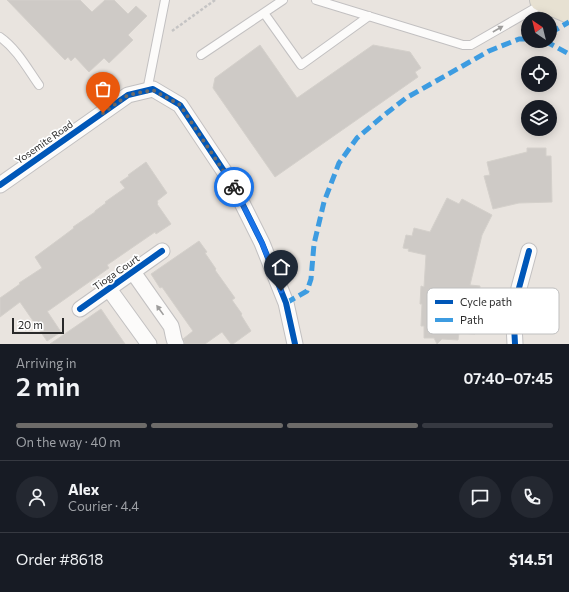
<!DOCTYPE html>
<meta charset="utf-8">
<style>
:root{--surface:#171b24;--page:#242831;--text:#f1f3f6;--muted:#9ea1a6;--line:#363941;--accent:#6d6b69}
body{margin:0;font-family:Commissioner,sans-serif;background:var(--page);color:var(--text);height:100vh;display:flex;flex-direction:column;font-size:15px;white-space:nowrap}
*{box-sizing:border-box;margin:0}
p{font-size:13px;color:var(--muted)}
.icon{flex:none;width:22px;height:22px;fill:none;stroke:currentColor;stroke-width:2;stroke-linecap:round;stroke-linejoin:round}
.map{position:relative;height:344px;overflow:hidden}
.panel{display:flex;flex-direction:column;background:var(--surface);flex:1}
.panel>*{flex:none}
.needle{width:26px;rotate:325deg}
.controls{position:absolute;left:521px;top:12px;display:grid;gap:8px}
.controls a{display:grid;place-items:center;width:36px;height:36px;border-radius:50%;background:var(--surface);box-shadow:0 2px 10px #0003;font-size:20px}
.scale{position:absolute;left:12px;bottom:10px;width:52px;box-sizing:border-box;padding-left:4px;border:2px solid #2a2a2a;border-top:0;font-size:11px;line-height:14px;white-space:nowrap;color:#2a2a2a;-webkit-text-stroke:3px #fff;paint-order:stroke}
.pin{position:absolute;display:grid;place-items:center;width:34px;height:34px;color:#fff;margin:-41px -17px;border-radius:50% 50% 50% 0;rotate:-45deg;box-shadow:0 0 4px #0007}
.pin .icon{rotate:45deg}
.courier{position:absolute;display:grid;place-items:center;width:40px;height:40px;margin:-20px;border:3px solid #1a73e8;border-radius:50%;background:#fff;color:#222;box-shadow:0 1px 5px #0007}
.overview em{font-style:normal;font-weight:600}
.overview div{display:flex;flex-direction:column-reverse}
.overview{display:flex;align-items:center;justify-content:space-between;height:68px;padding:0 16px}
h1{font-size:26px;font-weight:600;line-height:30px}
.bar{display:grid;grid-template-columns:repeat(4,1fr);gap:6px 4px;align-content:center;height:48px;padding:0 16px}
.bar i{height:5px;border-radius:3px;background:var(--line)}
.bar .selected{background:var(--accent)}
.bar p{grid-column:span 4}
.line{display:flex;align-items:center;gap:10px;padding:0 16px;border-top:1px solid var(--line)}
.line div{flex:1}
.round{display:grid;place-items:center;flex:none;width:42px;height:42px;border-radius:21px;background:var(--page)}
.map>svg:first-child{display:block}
.building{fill:#cecac6;stroke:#d4d0cb}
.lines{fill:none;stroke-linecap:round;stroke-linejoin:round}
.lane-casing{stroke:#c2c0c1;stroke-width:10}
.street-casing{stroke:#c2c0c1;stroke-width:17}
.primary-casing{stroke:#c4c3c1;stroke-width:24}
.path{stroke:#c5c4c4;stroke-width:2.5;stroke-dasharray:3 2;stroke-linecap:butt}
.lane{stroke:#fcfbfa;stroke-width:8}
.street{stroke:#fcfbfa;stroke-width:15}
.primary{stroke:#e7e1d2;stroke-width:22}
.quiet{stroke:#3d9ce1;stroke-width:5;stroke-dasharray:10 5;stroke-linecap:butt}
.cycleway-casing{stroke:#fff;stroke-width:8}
.cycleway{stroke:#0057b8;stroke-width:6}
.oneway{fill:#9e9d9c}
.done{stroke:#6d6b69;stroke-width:4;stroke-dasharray:0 7.2}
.route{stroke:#1a73e8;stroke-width:5}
.labels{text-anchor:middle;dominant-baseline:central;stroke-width:3.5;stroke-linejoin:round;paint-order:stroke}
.street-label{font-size:10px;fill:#2a2a2a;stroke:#fff}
.key{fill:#fff;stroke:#bfbfbf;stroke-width:1}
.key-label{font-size:11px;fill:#2a2a2a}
</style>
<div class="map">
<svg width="569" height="344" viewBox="0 0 569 344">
<rect width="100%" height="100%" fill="#e9e4df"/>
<path class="building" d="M7,0H80L92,12L105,0H114L128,14L136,6L147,16L128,35L133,40L109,63L104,58L89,72L75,57L71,61L68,57L65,60Z
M260,45L297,98L373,45L410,52L421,68L415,72L418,77L275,177L213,88L215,78Z
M527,148H546V156H551L552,202L519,203L493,209L484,176L490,175L487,162L527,152Z
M146,162L167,193L157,201L158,203L157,204L171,224L156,234L155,232L107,265L109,268L48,311H47L61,332L47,341L20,302L0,317V298L20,284L19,283L42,268L35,257L66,234L74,228L73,227L95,212V211L106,203L105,202L125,188L120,182L129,176L128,175Z
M447,198L459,204L462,199L492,215L482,235L470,285L480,286L478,313L480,314L478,333H475V334L459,333L458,340L442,339L437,344L434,338H424V326H421L422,304H420L421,286L424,287L426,255L408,251L409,249L403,248L406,235L412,236L414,228L430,232Z
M199,241L207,252L205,253L216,269L215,270L235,298L232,300L242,314L241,315L251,331L233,344H231L222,332L205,344H185L183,339L193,331L162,287L160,288L151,274Z
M101,309L125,344H50Z"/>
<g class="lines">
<defs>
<path id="lane" d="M316,0L463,45H471L544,3
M264,13L301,65L369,16
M0,37C17,49 27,68 39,85
M201,55L283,0
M147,91L165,0"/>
<path id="street" d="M0,185L128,95L153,89L180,105L232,183L262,243L286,303L295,344
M133,272L171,326C173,332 173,339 176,344
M109,289L148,343L149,344
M80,309L162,251
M515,344L514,325L519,288L529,251"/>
<path id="primary" d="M541,0L569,12"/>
</defs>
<use href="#lane" class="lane-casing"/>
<use href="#street" class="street-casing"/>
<use href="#primary" class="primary-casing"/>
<path class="path" d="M172,31L215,0"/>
<use href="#lane" class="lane"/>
<use href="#street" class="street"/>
<use href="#primary" class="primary"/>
<path class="quiet" d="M550,33L569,22
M545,41L569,54
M286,303L307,291L311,279L314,244L324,202L339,163L357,138L383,116L406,98L489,51L519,39H528"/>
<defs>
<path id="cycleway" d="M0,185L128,95L153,89L180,105L232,183L262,243L286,303L295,344
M80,309L162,251
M515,344L514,325L519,288L529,251"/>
</defs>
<use href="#cycleway" class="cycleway-casing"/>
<use href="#cycleway" class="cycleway"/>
</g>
<defs><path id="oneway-solid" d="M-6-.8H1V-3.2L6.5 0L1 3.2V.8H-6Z"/></defs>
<g class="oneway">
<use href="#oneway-solid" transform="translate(498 29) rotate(-30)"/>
<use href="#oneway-solid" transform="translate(160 310) rotate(-126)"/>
</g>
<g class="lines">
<path class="done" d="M103,113L128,95L153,90L180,105L234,187"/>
<path class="route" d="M234,187L262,243L281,291"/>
</g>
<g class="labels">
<g class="street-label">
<text transform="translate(44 142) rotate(-35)">Yosemite Road</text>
<text transform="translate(116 272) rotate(-35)">Tioga Court</text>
</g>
</g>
<rect x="427" y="288" width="132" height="46" rx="6" class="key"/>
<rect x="435" y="300" width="18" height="4" fill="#0057b8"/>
<rect x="435" y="318" width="18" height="4" fill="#3d9ce1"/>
<g class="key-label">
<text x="460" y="306">Cycle path</text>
<text x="460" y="324">Path</text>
</g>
</svg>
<div class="controls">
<a><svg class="needle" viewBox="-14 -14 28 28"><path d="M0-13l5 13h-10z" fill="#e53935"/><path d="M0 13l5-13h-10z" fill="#9ea1a6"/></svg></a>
<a><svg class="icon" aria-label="locate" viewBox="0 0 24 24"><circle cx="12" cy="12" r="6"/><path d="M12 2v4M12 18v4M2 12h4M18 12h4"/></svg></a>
<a><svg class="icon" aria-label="layers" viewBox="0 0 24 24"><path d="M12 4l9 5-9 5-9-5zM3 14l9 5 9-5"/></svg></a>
</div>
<div class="scale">20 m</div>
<div class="pin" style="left:103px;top:113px;background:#ea580c"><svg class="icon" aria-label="bag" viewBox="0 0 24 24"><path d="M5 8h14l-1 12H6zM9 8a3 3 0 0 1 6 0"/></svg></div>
<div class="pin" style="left:281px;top:291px;background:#1f2937"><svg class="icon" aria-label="home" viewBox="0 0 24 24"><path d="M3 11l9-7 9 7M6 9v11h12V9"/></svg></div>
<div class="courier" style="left:234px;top:187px"><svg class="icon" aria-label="bike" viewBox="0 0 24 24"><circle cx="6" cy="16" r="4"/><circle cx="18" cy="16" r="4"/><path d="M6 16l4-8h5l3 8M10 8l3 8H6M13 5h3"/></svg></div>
</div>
<section class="panel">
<div class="overview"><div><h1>2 min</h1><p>Arriving in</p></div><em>07:40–07:45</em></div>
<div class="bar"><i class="selected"></i><i class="selected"></i><i class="selected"></i><i></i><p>On the way · 40 m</p></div>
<div class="line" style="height:72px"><a class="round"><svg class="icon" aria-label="person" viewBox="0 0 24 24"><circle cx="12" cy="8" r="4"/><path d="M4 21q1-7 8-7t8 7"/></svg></a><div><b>Alex</b><p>Courier · 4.4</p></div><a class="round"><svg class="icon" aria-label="chat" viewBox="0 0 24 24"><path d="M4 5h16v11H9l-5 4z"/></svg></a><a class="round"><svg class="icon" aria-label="phone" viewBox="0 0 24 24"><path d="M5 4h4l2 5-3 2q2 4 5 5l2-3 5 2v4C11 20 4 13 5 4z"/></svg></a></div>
<div class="line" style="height:52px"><div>Order #8618</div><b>$14.51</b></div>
</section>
